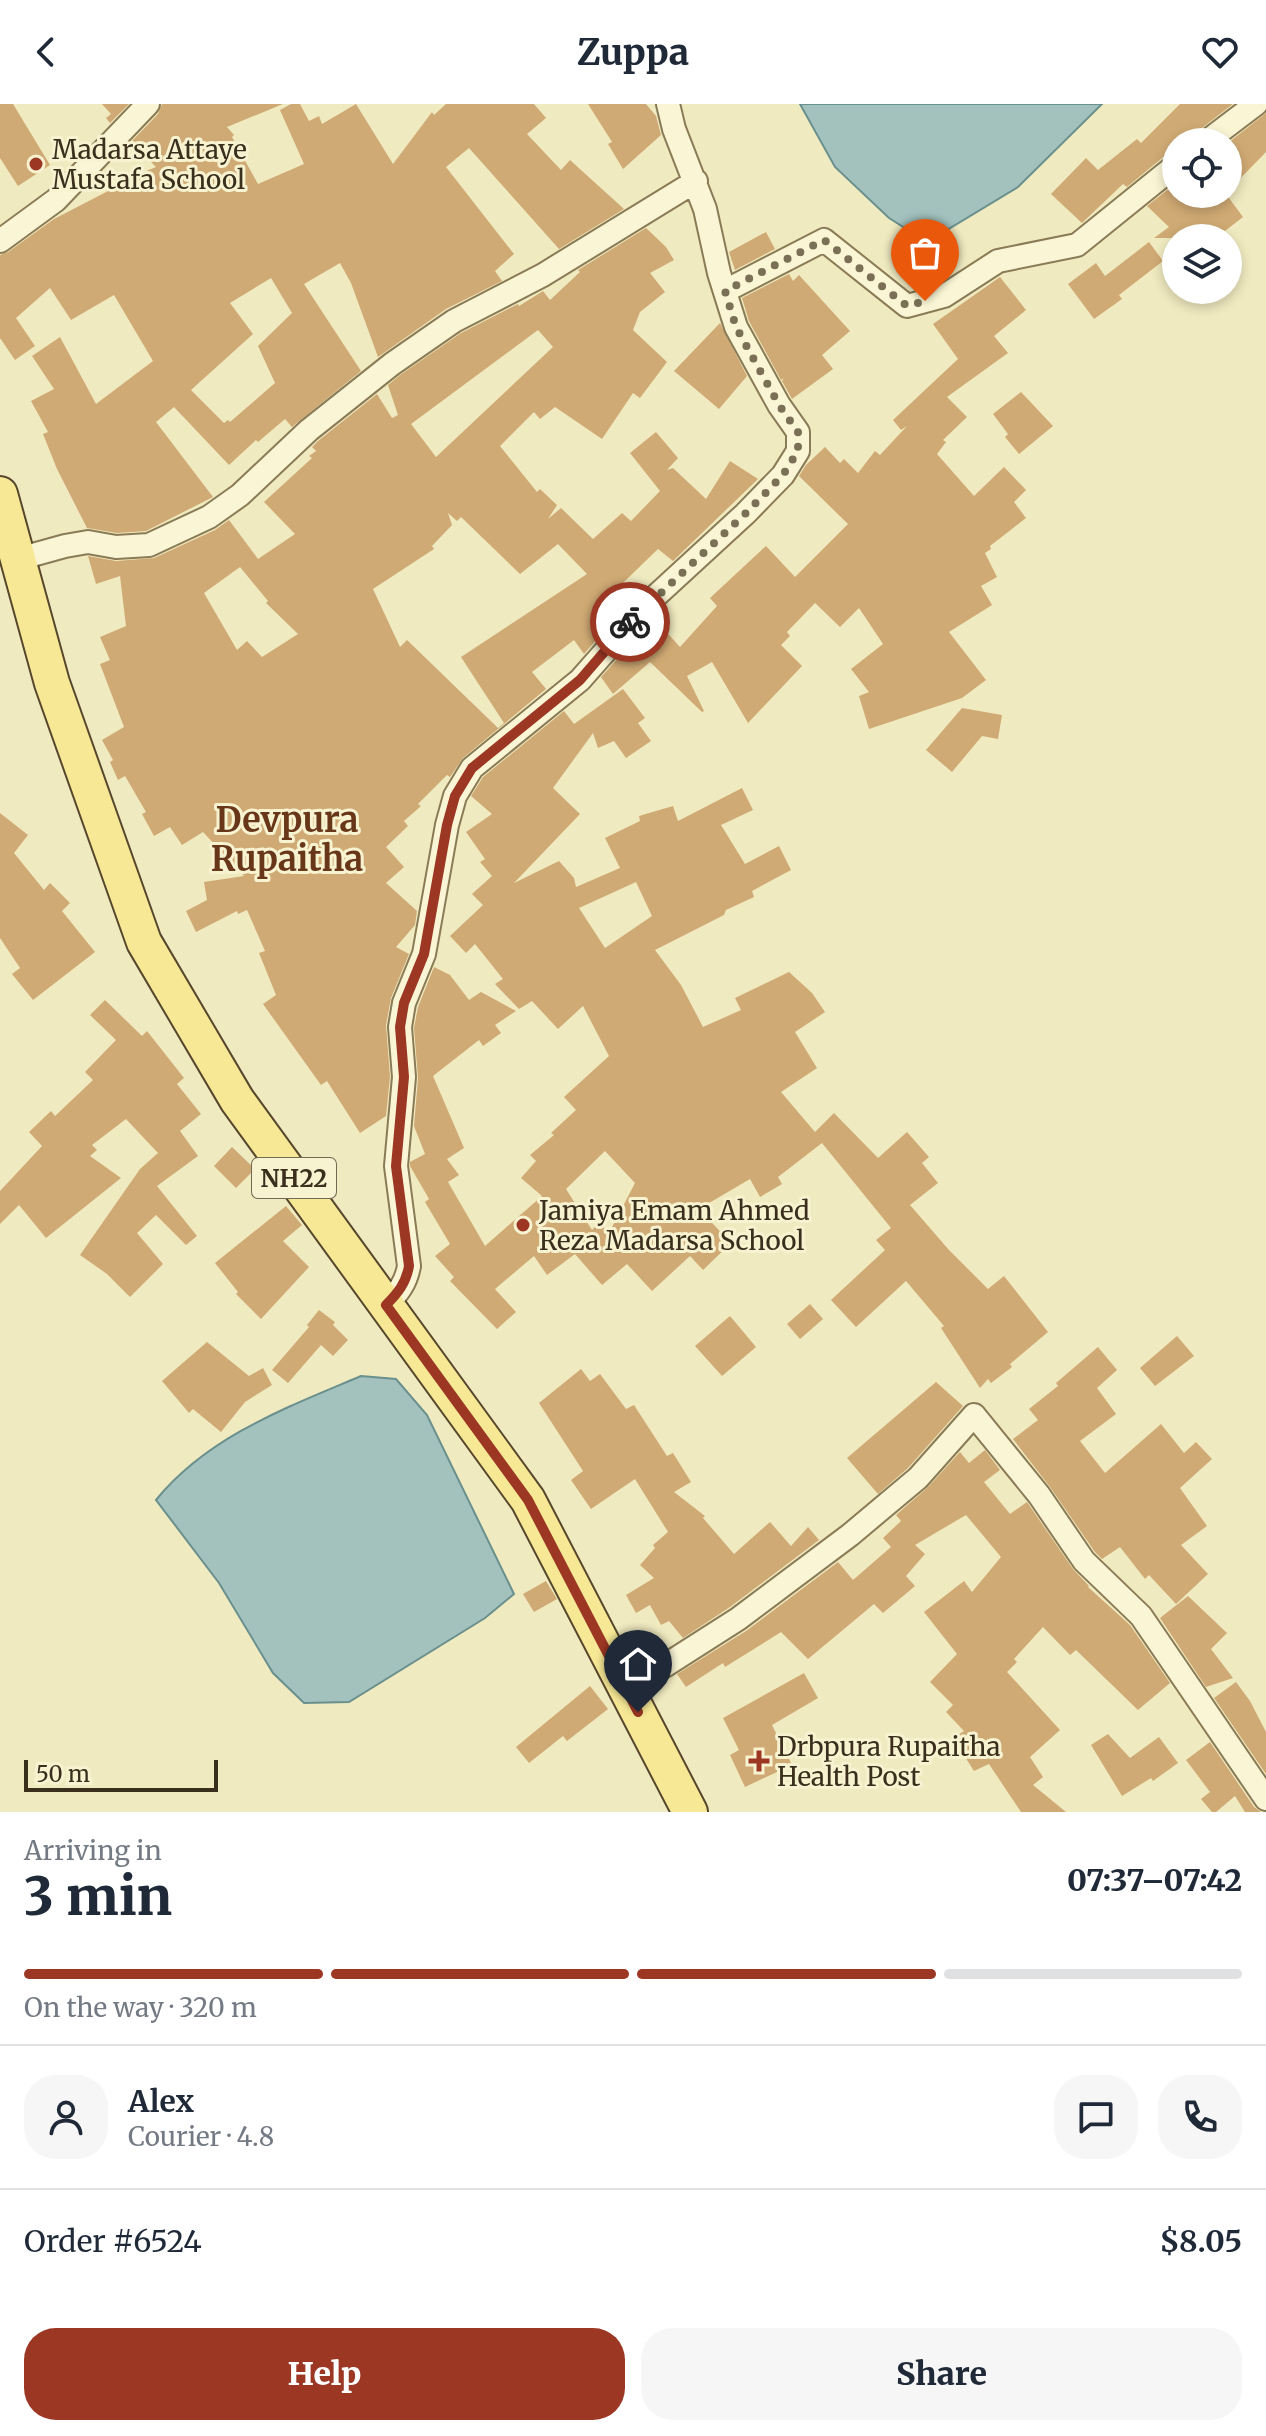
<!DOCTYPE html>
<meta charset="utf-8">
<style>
:root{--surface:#fff;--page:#f6f6f7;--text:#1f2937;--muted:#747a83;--line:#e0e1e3;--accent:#9c3724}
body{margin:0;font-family:Merriweather,serif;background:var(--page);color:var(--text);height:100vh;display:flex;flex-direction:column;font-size:30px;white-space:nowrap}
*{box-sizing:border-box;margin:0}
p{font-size:26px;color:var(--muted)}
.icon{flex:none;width:44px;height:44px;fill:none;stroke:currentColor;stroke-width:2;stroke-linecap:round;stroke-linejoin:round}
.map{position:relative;height:1708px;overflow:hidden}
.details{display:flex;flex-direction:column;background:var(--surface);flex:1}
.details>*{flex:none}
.fabs{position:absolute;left:1162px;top:24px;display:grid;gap:16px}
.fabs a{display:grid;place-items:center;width:80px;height:80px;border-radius:50%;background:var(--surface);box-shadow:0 4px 12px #0003;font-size:40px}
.scale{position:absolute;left:24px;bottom:20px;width:194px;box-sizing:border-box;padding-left:8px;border:4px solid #392f1c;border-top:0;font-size:22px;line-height:28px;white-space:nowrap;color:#392f1c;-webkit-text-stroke:6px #f7f2d0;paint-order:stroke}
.pin{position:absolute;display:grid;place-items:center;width:68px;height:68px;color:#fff;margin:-82px -34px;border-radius:50% 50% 50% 0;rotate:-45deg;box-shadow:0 0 8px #0007}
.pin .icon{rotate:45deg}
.courier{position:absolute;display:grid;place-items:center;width:80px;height:80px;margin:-40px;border:6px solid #9c3724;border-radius:50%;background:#fff;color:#222;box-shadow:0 2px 10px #0007}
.overview em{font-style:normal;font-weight:800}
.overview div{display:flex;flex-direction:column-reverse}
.overview{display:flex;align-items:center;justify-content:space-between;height:136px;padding:0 24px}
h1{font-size:52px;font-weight:800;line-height:60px}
.bar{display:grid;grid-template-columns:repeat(4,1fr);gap:12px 8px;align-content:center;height:96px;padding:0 24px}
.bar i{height:10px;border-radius:6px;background:var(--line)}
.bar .on{background:var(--accent)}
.bar p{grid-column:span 4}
.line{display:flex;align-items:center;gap:20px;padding:0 24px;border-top:2px solid var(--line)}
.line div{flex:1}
.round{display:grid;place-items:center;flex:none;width:84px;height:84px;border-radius:32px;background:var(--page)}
.action{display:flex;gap:16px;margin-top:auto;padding:16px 24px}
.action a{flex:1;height:92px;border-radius:32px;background:var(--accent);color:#fff;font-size:32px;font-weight:800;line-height:92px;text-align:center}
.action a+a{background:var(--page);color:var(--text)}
header{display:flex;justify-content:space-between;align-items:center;height:104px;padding:0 24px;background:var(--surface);font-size:36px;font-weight:800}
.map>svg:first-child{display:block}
.water{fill:#a3c2be;stroke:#6a908d;stroke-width:2}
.building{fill:#d0aa74;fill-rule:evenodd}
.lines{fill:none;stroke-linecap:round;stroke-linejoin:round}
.street-casing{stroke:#8a7b57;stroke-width:26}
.primary-casing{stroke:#57472c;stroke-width:38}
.street{stroke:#faf5d4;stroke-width:22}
.primary{stroke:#f6e895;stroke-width:34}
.done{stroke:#797055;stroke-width:8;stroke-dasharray:0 14.4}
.route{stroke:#9c3724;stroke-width:10}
.poi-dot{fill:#9c3724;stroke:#f7f2d0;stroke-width:3}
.labels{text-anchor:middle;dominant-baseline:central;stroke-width:6;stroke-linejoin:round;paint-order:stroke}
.shield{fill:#f7f2d0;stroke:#726a52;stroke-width:2}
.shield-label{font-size:24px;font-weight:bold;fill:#392f1c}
.poi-label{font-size:26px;fill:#392f1c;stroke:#f7f2d0;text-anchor:start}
.district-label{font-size:34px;font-weight:bold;fill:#683719;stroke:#f7f2d0}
</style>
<header><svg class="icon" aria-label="back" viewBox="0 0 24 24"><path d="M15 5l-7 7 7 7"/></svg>Zuppa<svg class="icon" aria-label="heart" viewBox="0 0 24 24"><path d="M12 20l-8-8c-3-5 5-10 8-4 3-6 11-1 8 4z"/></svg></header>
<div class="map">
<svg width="1266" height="1708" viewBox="0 0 1266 1708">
<rect width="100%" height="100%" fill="#f0eac0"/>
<path class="water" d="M800,0H1102L1018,83L927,138L889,114L835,63Z
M361,1272L396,1275L427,1311L514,1490L485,1514L349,1598L304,1599L273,1569L219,1479L156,1396C208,1332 288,1303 361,1272Z"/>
<path class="building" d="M0,0H13L50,61L18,82L0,54Z
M102,0H129L110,19L106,14L111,10Z
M162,0H283L227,23L234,31L232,33L258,80L304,60L280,6L291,0H300L309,17L319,12L322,20L356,0L393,60L432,8L434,11L446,0H534L546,14L527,30L561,66L570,56L624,105L559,145L469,44L446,63L514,150L495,167L502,177L446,205L378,253L351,179L340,159L304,180L361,267L292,323L285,315L258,338L256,336L229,361L174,303L156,318L213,393L146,427L117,429L87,424L57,365L43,330L48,328L31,297L54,285L32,252L60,233L96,300L153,257L114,191L71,216L50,184L16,214L35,242L15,256L0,234V151L8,148L54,115L112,85L110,82L156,63L131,38L158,10ZM271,174L292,209L258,242L275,279L230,318L228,316L224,319L191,286L253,230L230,199Z
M588,0H646L656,12L661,31L623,65L608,40L612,38Z
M1180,0H1233L1198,27L1192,38H1176V47L1167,50L1127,83L1123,80L1082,119L1051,90L1086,54L1098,66L1137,35L1141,39Z
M1266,9V48L1228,87V39Z
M1176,79V90H1185L1193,101L1207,90H1226L1243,113L1216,134H1154L1169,123L1147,102Z
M646,124L666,143L674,156L650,169L665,188L640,208L633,226L667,258L640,294L633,289L602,335L555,303L540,315L534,308L500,342L537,388L540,385L557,401L548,415L561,404L593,435L622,409L631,417L660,387L630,349L656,328L678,354L667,366L673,364L706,395L730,357L758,375L673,457L658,445L598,503L610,520L584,550L574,536L532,568L546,585L463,654L450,673L447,671L418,700L421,702L404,717L408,722L386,743L404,763L386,779L417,807L415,821L396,843L409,850L391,894L386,921L390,973L386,1012L360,1029L327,977L321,981L263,900L276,891L259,849L265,847L247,806L238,810L237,807L196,828L186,807L207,796L204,778L244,772L203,728L182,741L170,723L154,732L142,710L146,708L125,672L118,676L110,658L113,656L102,636L124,623L100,560L110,556L100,533L126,522L120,472L96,480L88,452L116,457L154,454L215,426L229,416L258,455L295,430L264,398L312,354L309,352L316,347L312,343L318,337L377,290L392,314L398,311L388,281L400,271L461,229L518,200L519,202L543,187L550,196L580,168L578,166ZM538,226L553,243L436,353L411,320ZM448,409L457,417L461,413L520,470L558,440L587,470L461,553L504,619L498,624L407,536L400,543L373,485L434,445L432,442L452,421ZM240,463L268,497L266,499L298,530L262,553L247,537L237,546L204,489Z
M766,128L775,145L735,166L729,148Z
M1149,138L1163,157L1119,191L1122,195L1094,215L1068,180L1096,159L1105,172Z
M789,170L793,177L799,171L850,227L822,251L833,265L792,295L782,277L784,274L781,276L749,217L742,194Z
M1000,173L1026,206L994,232L1008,249L947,293L967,313L943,336L946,338L937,350L974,392L1004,363L1026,386L1014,398L1026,414L990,442L991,445L985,449L997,473L981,482L992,501L949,528L986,576L962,594L869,625L859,592L869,588L851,565L883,540L859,504L840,523L815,499L787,528L790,532L781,541L802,562L748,619L712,558L687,572L704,607L702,608L650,558L613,590L601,573L627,544L631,548L660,521L680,543L717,502L710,494L766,442L795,473L848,420L799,372L806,361L825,343L840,359L844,355L858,369L875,347L880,351L907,322L901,326L893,316L958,255L933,220Z
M720,219L747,272L719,305L674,267Z
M1021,288L1053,322L1019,350L1005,333L1008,330L993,310Z
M623,585L645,614L638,619L651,637L626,654L614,637L598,644L593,629L553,684L580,710L514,779L559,757L574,774L576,783L620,764L605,734L640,717L639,712L673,702L678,717L742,684L753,706L721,721L745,760L779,742L791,766L752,787L754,793L726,806L724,811L655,846L681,881L703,923L741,906L735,894L789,868L812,889L825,908L795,928L817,964L781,988L815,1028L834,1009L878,1054L907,1028L929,1053L922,1059L938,1079L910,1101L949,1146L988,1185L1004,1172L1048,1228L1010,1260L1012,1263L991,1279L988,1275L980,1284L941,1224L944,1222L906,1177L856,1223L831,1196L885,1146L876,1136L891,1124L822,1039L778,1073L782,1080L760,1093L750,1075L699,1105L731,1139L703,1166L690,1152L652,1187L627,1160L602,1181L575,1150L547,1171L534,1152L495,1185L516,1208L497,1225L450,1177L454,1173L435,1152L450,1140L425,1098L429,1095L410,1062V1058L425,1050L414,1022L418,974L414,924L418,903L434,863L450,871L469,896L481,888L516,907L495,921L501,929L483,942L479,936L433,972L464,1044L447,1055L459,1071L448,1078L485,1142L542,1092L521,1074L536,1057L530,1051L554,1031L551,1029L576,1006L564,993L609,952L583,902L558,925L532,897L519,905L495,880L503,875L475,840L466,849L450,832L483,801L472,790L492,772L480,758L485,755L466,728L492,710L471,692L483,673L564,607L574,620ZM636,778L652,812L605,844L579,804ZM605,1047L635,1079L609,1129L600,1118L592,1126L566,1085Z
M962,604L1002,611L998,635L982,632L952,668L926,646Z
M0,709L28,731L14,749L44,786L50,779L70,799L62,807L95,848L33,896L12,870L20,864L0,834Z
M105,896L142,932L147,927L184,974L177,980L201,1010L180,1027L198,1052L157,1082L197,1132L186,1141L156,1111L137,1129L163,1160L130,1193L107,1170L80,1151L140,1065L158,1049L126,1015L92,1041L97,1046L90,1052L121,1074L46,1134L19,1101L0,1120V1087L42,1042L29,1028L51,1007L55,1012L93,976L85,968L116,936L90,911Z
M232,1043L255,1065L236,1084L214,1062Z
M286,1102L302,1121L283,1137L309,1163L261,1215L236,1190L238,1188L215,1159Z
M810,1200L823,1215L800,1235L787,1220Z
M319,1206L335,1218L333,1221L348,1236L333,1252L321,1241L288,1279L272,1266L309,1223L307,1221Z
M730,1212L756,1243L722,1272L695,1242Z
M1177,1232L1194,1252L1155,1282L1140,1264Z
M207,1238L249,1272L263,1264L272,1281L245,1298L221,1328L193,1305L189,1309L162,1277Z
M1098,1243L1117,1266L1097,1284L1116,1310L1080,1337L1105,1369L1161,1320L1184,1349L1196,1338L1212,1355L1180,1384L1207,1422L1181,1441L1208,1470L1176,1500L1149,1471L1145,1475L1120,1443L1102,1455L1095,1448L1050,1383L1013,1335L1038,1316L1029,1305L1058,1282L1056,1279Z
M581,1265L590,1277L600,1270L626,1305L634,1301L667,1352L673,1349L691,1378L674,1388L705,1412L703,1414L734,1450L770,1418L791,1442L808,1423L819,1436L730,1503L683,1534L669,1517L661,1521L650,1501L636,1509L626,1491L654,1474L640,1461L655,1444L653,1441L668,1428L635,1375L591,1405L571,1376L583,1367L539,1299Z
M936,1278L963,1302L908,1364L878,1390L847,1354Z
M985,1346L1000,1366L984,1378L1010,1410L1027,1398L1073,1465L1089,1482L1088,1483L1130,1521L1170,1579L1138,1606L1076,1546L1070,1551L1043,1523L1014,1555L1017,1558L1007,1568L1060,1626L1030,1653L1043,1673L1033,1681L1066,1708H1021L989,1660L974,1667L953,1634L964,1627L946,1608L953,1601L930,1578L957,1550L924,1508L964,1477L972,1488L1001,1453L966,1411L915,1441L925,1450L906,1472L915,1482L883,1509L874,1500L808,1555L781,1528L725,1563L723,1559L686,1583L677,1570L746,1527L838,1458L853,1476L891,1443L883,1434L901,1417L896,1411L928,1383L960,1348L969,1359Z
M546,1477L557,1495L534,1508L523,1490Z
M1188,1492L1227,1529L1211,1545L1233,1574L1206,1583L1160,1514Z
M804,1569L818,1594L772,1621L792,1661L745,1683L730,1651L739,1646L723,1614Z
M1236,1578L1250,1597L1266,1628V1670L1214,1594Z
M590,1582L608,1605L567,1637L563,1632L529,1659L516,1643Z
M1108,1630L1130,1654L1159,1633L1178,1659L1153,1677L1151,1674L1122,1692L1091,1641Z
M1210,1638L1254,1703L1261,1708H1245L1235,1692L1216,1708H1212L1201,1695L1210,1688L1186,1656Z"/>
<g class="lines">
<defs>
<path id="street" d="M1206,38L1256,0
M0,137L56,96L148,0
M725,187L824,136L907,202L944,192L998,157L1077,141L1176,61
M18,455L65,442L88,438L116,443L149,441L209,413L240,391L309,326L392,260L454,217L543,171L696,77
M386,1201C398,1189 406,1179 409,1162L396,1062L404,973L400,923L404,899L424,850L447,721L455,692L472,664L580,576L646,501L745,410L783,371L798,347V328L779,301L736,223L719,169L705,105L674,25L668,0
M625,1583L666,1561L738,1515L850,1431L918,1374L974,1311L1039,1391L1084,1457L1141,1512L1266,1695"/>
<path id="primary" d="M0,390L52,579L144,838L237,996L528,1396L690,1708"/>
</defs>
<use href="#street" class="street-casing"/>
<use href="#primary" class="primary-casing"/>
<use href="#street" class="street"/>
<use href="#primary" class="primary"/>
</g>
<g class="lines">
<path class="done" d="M630,518L745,410L783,371L798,347V328L779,301L736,223L725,187L824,136L907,202L925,197"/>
<path class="route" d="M630,518L580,576L472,664L455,692L447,721L424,850L404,899L400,923L404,973L396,1062L409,1162C406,1179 398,1189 386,1201L528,1396L638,1608"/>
</g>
<g class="poi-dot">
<circle cx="36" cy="60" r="8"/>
<circle cx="523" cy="1121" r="8"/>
<path d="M755 1645h8v8h8v8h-8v8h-8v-8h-8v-8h8z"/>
</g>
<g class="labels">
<rect class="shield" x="252" y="1054" width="84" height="40" rx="6"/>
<g class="shield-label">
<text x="294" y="1074">NH22</text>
</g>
<g class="poi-label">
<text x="52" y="45">Madarsa Attaye<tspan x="52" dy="30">Mustafa School</tspan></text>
<text x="539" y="1106">Jamiya Emam Ahmed<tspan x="539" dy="30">Reza Madarsa School</tspan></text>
<text x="777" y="1642">Drbpura Rupaitha<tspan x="777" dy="30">Health Post</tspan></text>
</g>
<g class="district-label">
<text x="287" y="716">Devpura<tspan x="287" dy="39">Rupaitha</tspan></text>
</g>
</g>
</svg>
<div class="fabs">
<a><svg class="icon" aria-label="locate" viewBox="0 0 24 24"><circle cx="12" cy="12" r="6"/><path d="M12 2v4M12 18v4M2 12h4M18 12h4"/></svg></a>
<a><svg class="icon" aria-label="layers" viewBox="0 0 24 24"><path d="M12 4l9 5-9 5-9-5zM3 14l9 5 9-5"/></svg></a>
</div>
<div class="scale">50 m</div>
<div class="pin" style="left:925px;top:197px;background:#ea580c"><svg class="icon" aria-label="bag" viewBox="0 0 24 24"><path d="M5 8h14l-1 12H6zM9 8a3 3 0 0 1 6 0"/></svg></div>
<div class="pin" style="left:638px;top:1608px;background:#1f2937"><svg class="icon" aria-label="home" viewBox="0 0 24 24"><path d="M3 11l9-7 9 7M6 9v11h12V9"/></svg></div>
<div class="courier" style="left:630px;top:518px"><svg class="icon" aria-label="bike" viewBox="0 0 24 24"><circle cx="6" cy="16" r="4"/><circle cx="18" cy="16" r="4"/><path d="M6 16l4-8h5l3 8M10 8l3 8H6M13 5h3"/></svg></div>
</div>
<section class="details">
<div class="overview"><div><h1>3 min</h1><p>Arriving in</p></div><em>07:37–07:42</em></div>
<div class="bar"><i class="on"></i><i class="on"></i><i class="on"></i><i></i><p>On the way · 320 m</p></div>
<div class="line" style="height:144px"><a class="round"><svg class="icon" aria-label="person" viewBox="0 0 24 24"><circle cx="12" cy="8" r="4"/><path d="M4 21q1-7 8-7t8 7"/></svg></a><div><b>Alex</b><p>Courier · 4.8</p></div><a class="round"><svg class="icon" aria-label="chat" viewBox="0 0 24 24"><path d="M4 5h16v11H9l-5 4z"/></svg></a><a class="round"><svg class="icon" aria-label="phone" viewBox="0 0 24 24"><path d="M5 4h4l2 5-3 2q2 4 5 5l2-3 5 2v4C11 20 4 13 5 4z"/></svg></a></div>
<div class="line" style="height:104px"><div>Order #6524</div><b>$8.05</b></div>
<div class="action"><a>Help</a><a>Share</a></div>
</section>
